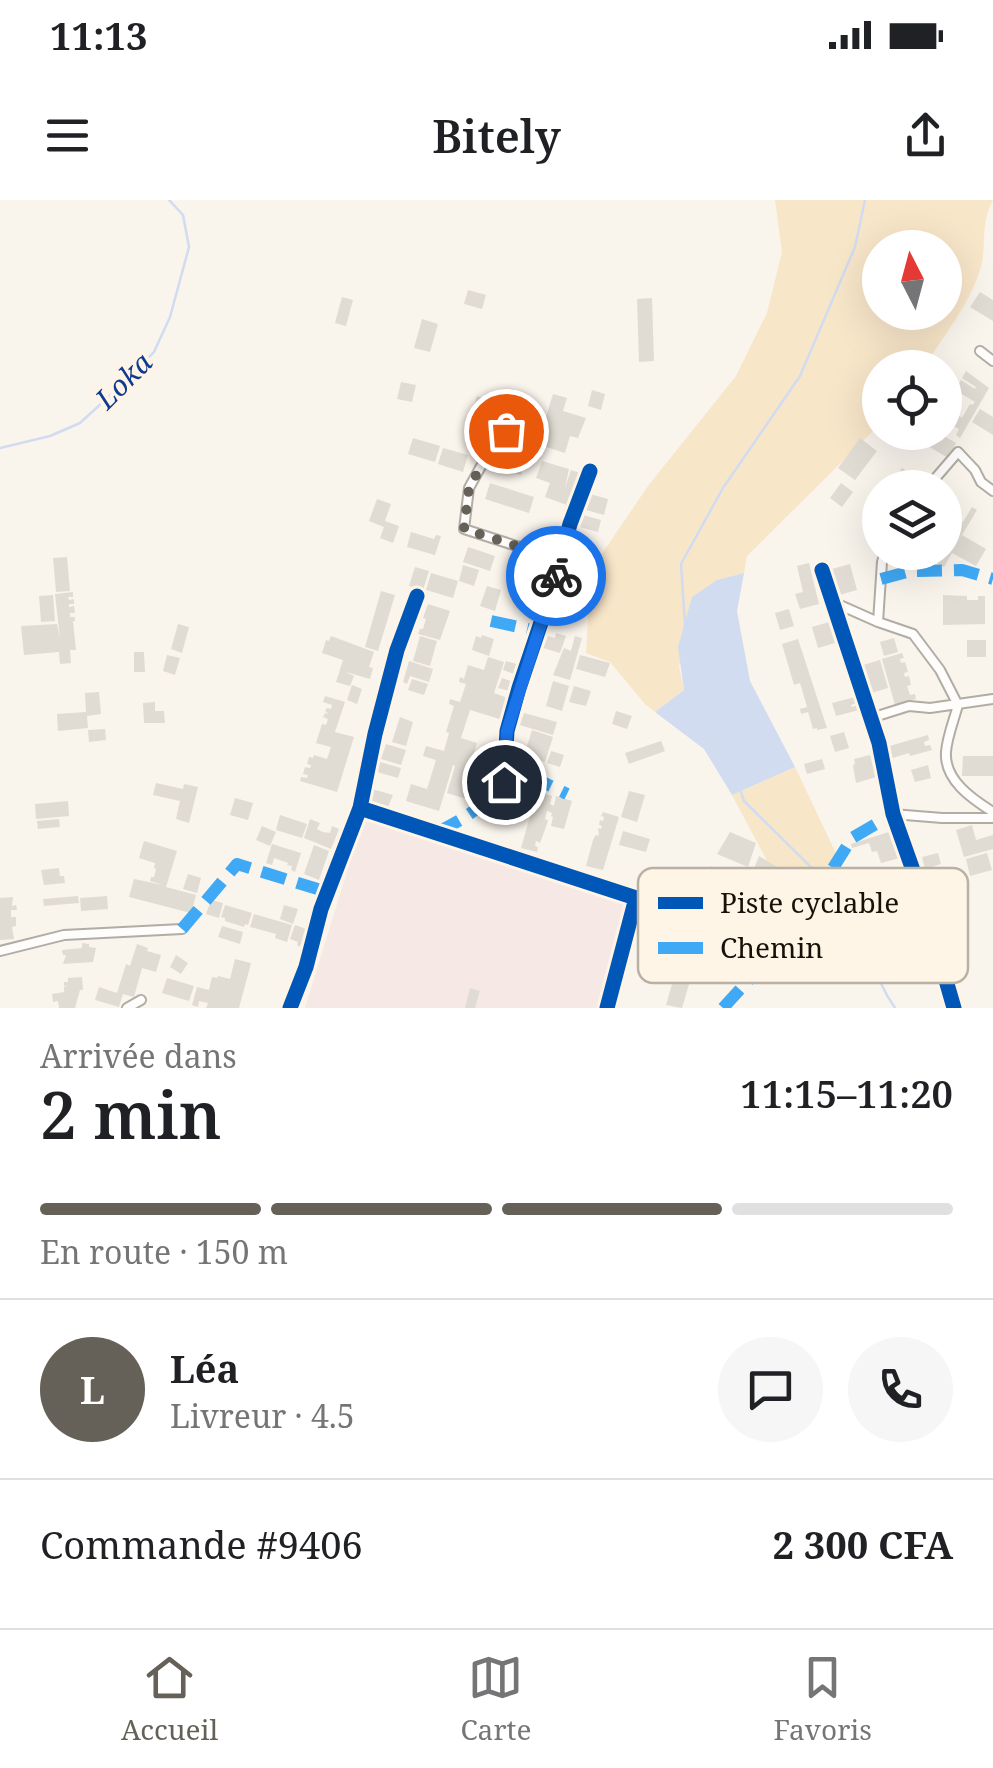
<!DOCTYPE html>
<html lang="fr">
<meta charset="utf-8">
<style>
:root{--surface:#fff;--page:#f6f6f6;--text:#202124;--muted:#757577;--line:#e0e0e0;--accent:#666158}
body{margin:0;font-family:"Noto Serif",serif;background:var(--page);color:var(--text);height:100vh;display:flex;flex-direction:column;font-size:38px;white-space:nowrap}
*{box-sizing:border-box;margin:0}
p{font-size:32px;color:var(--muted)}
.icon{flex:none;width:55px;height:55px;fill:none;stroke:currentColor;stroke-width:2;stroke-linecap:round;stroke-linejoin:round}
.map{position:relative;height:808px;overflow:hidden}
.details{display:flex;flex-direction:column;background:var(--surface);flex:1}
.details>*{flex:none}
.needle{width:65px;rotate:354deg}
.tools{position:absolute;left:862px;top:30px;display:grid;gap:20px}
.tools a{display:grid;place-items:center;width:100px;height:100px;border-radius:50%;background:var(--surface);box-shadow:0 10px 40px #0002;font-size:50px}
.pin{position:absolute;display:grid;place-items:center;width:85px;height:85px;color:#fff;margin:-42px;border:5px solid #fff;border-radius:50%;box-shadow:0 2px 10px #0007}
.courier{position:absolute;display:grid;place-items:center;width:100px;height:100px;margin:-50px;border:8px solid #1a73e8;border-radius:50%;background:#fff;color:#222;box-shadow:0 2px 12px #0007}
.head em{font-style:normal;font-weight:600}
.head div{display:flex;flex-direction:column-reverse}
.head{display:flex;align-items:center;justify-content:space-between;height:170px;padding:0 40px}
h1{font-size:65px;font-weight:600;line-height:75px}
.bar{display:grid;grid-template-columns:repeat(4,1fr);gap:15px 10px;align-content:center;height:120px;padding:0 40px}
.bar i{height:12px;border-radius:8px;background:var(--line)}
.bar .on{background:var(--accent)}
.bar p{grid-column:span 4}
.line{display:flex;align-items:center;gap:25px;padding:0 40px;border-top:2px solid var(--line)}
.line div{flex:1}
.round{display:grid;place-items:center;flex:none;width:105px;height:105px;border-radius:52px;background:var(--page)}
.status{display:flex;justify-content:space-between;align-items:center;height:70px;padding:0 50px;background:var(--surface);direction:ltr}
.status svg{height:28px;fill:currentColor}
header{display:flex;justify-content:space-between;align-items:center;height:130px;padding:0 40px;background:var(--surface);font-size:45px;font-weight:600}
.tabs{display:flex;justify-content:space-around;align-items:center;height:140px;border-top:2px solid var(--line);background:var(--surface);font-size:28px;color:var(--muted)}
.tabs a{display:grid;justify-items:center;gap:5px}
.tabs .on{color:var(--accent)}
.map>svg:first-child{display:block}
.medical{fill:#f6e8e4}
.green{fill:#f8e6c9;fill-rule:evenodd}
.water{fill:#d1dcf0}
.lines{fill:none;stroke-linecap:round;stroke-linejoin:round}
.stream{stroke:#d1dcf0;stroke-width:2.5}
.building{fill:#e1dcd3}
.minor-casing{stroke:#b1aca4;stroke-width:12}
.minor{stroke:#fefdfc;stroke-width:8}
.quiet{stroke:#3fa9f5;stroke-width:12;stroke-dasharray:25 12;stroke-linecap:butt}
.cycleway-casing{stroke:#fff5e6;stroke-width:21}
.cycleway{stroke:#0057b8;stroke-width:15}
.done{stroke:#666158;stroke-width:10;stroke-dasharray:0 18}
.route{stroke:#1a73e8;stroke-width:12}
.labels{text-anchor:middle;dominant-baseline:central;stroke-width:8;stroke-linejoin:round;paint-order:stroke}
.water-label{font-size:28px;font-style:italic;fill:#0e3b92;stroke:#fff5e6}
.key{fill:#fff5e6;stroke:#b9b1a4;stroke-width:2.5}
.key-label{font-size:28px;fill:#171209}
</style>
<div class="status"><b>11:13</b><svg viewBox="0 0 49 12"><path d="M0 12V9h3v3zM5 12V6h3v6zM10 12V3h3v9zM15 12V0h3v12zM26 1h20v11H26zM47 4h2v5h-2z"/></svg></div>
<header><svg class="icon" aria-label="menu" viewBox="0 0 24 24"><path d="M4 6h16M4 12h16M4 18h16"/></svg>Bitely<svg class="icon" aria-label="share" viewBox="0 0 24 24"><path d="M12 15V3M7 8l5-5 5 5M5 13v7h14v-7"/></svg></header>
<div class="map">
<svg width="993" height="808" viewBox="0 0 993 808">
<rect width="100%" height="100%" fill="#f9f4ec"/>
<path class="medical" d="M363,620L632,703L598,808H305Z"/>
<path class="green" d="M775,0H993C979,26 988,45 980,70C969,105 943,137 924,167L880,168V228L873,231L747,356L744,373L717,380L679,466L684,490L655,512L645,504L610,462L586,453L591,370L648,286L736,176L767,113L782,52ZM880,48H945V112H880Z
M795,567L850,683L819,690L827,727L808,738L732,595Z"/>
<path class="water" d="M744,373L737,411L750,481L795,567L732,595L704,549L655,512L684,490L678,447L692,397L717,380Z"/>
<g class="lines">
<path class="stream" d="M0,248L50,236L80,223L127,180L154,152L170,117L189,47L183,15L169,0
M685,424L681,364L723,288L800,176L855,47L865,0
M741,592L744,601L821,677L840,678L854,686C859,726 872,775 895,808"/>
</g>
<path class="building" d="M468,90L486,95L482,109L464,104Z
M980,92L993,100V121L970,107Z
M342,97L353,100L346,126L335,123Z
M652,98L654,161L639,162L637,99Z
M422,119L438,124L430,152L414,148Z
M966,171L989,188L960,238L956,235L959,229L950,224L945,232V208L951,211L954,206L961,211L958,215L962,218L970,204L972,205L975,202L955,190L961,180L975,189L976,187L962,178Z
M401,182L416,185L412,202L397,199Z
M592,190L605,194L601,210L588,206Z
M553,194L567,198L563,211L586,218L578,238L570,236L565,253L530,242L538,218L545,220Z
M477,196L511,207L507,219L473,208Z
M980,209L993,217V235L972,222Z
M930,232H936L933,236L942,241L944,236L956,243L948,258L923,243Z
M413,238L440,246L435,262L408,254Z
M860,238L877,251L855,280L838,268Z
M443,248L468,255L463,272L438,264Z
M499,248L512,251L509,263L513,253L526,257L521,275L494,267Z
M542,261L569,269L565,288L571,270L583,274L572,307L545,297L550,283L536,278Z
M902,268L914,276L906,288H890Z
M490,283L534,297L529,313L485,299Z
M841,283L853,292L842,307L830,298Z
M590,294L608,299L604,315L586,310Z
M377,299L391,304L385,321L399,326L393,343L380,338L384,327L369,321Z
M972,307L977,310L962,335L986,349L976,366L952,353L944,367L932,360L937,352H945V338L949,331L945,329V311L963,322Z
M583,315L601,320L598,332L580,327Z
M411,332L434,339L436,335L441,336L435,355L407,347Z
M468,347L495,356L490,371L463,362Z
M67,357L70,391L56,392L53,358Z
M809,363L819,404L800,409L795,394L803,392L797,366Z
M850,364L857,390L836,396L834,391L838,390L836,383L832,384L831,379L835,378L834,375L830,376L828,370Z
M463,365L479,370L474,386L459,381Z
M523,365L552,374L550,382L547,381L545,385L548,386L543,402L526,397L530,385L518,382Z
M415,367L429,371L423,390L409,386Z
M573,368L587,370L585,390L570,388Z
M431,373L458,381L453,398L426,390Z
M487,386L501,390L495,411L480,406Z
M381,391L395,395L378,451L365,447Z
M73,392V397H68L69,400L74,399V404H69V407L74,406L75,413H70V417H75V421H73L76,450H70L71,463L60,464L59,452L24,455L21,426L57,424L60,439L55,394Z
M53,395L55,421L41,422L39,396Z
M943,395L967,396V400H978V396H985V424L943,425Z
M428,404L450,411L440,440L418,434L420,429H423L426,419L423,418Z
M789,409L794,426L780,430L775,413Z
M829,422L835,443L818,448L812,427Z
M178,424L189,427L182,453L171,449Z
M556,433L566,436L560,453L543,448L548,436L555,438Z
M482,435L494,439L489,456L472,450L476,436L481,438Z
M331,436L374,452L369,467L373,468L370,479L346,472L354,476L350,486L336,482L343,460L322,453L326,440L329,441Z
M420,436L437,441L430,466L413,461Z
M575,436L582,438L570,480L553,475L564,448L571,451Z
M894,438L898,452L884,456L880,442Z
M798,439L827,528L817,530V528L813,529L808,512L801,514L800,509L807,507L800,483L794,485L782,444Z
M967,440H986V457H967Z
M134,452H144L145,472H134Z
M902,453L904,458L900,459L901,463L905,462L908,472L904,473L905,477L909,476L911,485L907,486L910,495L915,494L916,499L895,505L882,459Z
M167,455L180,458L175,475L163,471Z
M580,455L610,463L605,477L576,469Z
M488,457L504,462L494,493L513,500L511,505L507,504V506L511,508L509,514L504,512V515L508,516L506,521L470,510L461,538L477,543L467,575L486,580L479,603L447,593L455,566L453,565L439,611L406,601L411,584L427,589L436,560L423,556L426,546L444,551L449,533L446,532L454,506L449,504L450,499L460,502L466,484L459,482L460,477L464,479L468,465L484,470Z
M880,460L888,488L868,494L866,490L871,488L870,484L865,485L862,475L867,474L865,469L861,470L860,466Z
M409,461L433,469L429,482L410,476L407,484L403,482Z
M506,461L523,466L520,476L503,470Z
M502,478L517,483L514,492L498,488Z
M412,479L428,484L424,495L408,490Z
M553,481L569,486L562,511L546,506Z
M352,485L362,489L357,504L347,500Z
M574,486L591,491L586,506L569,502Z
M99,492L101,514L87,516L88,528L58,531L57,514L86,512L85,493Z
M325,496L345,502L335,532L354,537L337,592L300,581L301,577L307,578L308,575L303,574L305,567L310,568L311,565L307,564L309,557L313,558L314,555L327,559L331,547L316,543L322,524L326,525L328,519L323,517L325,513L329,514L325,511L327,508L331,509L332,505L323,502Z
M855,497L857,503L851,505L852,507L858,505L859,510L836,516L832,503Z
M155,502V511H164L165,523H144L143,503Z
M616,511L632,516L627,529L612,524Z
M524,513L557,522L553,535L520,525Z
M400,517L413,522L406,546L392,542Z
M105,529L106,540L89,542L88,530Z
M532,530L553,537L545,562L524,556Z
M844,532L849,548L835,552L830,536Z
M928,535L929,540L924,542L925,546L930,545L932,550L910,556L909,553L889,559L886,547Z
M661,541L665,551L629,564L625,553Z
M386,544L406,550L401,565L381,559Z
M551,551L564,555L560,567L547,563Z
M870,555L873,566H875L876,577L856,583L853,565L855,564L854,559Z
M963,556H993V576H962Z
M822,559L825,569L807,574L804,564Z
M380,562L401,568L398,578L377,572Z
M928,565L931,578L915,582L911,570Z
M156,583L183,589L184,584L198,587L189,623L176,619L180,601L153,595Z
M372,589L393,595L386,612L367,606Z
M629,591L645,595L637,622L621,617Z
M537,592L552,596L550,604L554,606L556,596L572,601L564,629L551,626L553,617L551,616L552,613L547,611L545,619L548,620L547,624L540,643L536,641L535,646L538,647L537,652L521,648Z
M235,598L253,603L248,620L230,615Z
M68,601L69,616L36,619L35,604Z
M603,612L619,617L603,670L586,666L593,640L596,635L599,636L598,628L601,629L602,626L599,625L600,620L603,621L604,617L601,616Z
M280,615L307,624L302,638L276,630Z
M59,619L60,627L38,629L37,621Z
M310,619L320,623L317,629L323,632L330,633L332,626L339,629L331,649L304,638Z
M972,625L976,640L993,635V649L964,657L956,630Z
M262,626L276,632L270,646L256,640Z
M895,630L899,644L896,645L900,658L881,663L877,651L872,652L869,643L852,648L851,644Z
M623,631L650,639L646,652L619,645Z
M730,632L756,643L748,667L717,654Z
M144,641L177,651L166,687L196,695L191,713L129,697L134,679L163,685L150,681L151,677H154L156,669L154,668L155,663L139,658Z
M272,644L301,653L295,672L291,670L292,666L287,665L288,663L274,658L272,665L266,663Z
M314,645L329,651L319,680L304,674Z
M938,653L941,664L925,669L922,657Z
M987,653L992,670L970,676L966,659Z
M759,656L784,671L781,680L754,669Z
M711,666L730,674L719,708L676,695L683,675L698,680L702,667L710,669Z
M59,668L60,676H64L65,683L44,685L41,670Z
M188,674L201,678L197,693L183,689Z
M78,696L79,703L44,706L43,699Z
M107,696L108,709L81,711L80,698Z
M13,697L12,706L16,705L17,710H11V717H16V726L12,727L14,739L0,740V698Z
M211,700L223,703L219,718L206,714Z
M225,705L252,713L248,725L245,724L244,727L225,721V718L221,717Z
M284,705L298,709L293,724L280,719Z
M254,714L292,725L287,742L275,738L276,734L250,727Z
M295,725L306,729L300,747L297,745L298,742L290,739Z
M222,726L243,732L240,744L218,737Z
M82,743L89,744V747L96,748L93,762L63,764L66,755H63L62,750L82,748Z
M137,744L148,748L147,751L161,755L156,772L142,768L134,797L123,794L119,807L95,800L99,787L117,793L126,764L130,766Z
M176,755L188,763L181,774L170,767Z
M235,759L251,763L239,808H206L208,803L199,801L198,807L192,805L197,787L209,790L212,777L217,778L218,776L230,779Z
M82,777L83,790H80L75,808H59L58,801L53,802L52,794L64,792V787L68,785L64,786V782H68V778Z
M674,777L690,781L682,808L666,805Z
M167,778L194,786L189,801L162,793Z
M470,788L480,791L475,808H465Z"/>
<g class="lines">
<defs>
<path id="minor" d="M980,151L993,161
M506,231L485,259L469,288L464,329L560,360
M927,288L958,252L975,270L981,282L993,291
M822,370L879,543L893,614L920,690L954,808
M833,402L878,422L913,434L940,470L958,505C954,520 947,537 946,552C944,580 972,599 993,612
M878,422L882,362L885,352
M871,518L909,506L930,508L993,499
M504,582L507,531L519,488L554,384L570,324L590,271
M360,608L636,698L607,808
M893,614L942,618H993
M0,751L64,735L182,729
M127,808L141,800
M290,808L306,767L321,709L360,608L375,534L397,450L417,396"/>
</defs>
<use href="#minor" class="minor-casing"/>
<use href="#minor" class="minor"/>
<path class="quiet" d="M881,379L911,371L962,370L993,379
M491,421L537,431
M437,632C457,623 476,611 492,596C503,585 509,577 524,573L567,594
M636,698L658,697L730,720L745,732L774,762
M182,729L237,664L327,692
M723,808L755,773L789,755L804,731L816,689L828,676L852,638L893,614"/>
<defs>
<path id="cycleway" d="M822,370L879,543L893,614L920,690L954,808
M504,582L507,531L519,488L554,384L570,324L590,271
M360,608L636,698L607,808
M290,808L306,767L321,709L360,608L375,534L397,450L417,396"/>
</defs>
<use href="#cycleway" class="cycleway-casing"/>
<use href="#cycleway" class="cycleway"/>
</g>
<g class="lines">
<path class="done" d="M506,231L485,259L469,288L464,329L560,360L556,376"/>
<path class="route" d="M504,582L507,531L556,376"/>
</g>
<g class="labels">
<g class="water-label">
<text transform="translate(123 180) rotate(-45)">Loka</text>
</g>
</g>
<rect x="638" y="668" width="330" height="115" rx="15" class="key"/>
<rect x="658" y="697" width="45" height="12" fill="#0057b8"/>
<rect x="658" y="742" width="45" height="12" fill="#3fa9f5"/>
<g class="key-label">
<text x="720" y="713">Piste cyclable</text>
<text x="720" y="758">Chemin</text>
</g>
</svg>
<div class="tools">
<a><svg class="needle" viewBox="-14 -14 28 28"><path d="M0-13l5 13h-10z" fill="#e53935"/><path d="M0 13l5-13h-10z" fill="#757577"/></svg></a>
<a><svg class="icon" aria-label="locate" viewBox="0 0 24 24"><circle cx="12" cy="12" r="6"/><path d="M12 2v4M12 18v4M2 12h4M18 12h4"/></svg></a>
<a><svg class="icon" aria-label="layers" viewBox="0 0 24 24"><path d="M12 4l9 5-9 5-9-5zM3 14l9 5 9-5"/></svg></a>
</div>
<div class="pin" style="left:506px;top:231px;background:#ea580c"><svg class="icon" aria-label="bag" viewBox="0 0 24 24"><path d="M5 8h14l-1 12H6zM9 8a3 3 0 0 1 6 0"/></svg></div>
<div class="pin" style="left:504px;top:582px;background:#1f2937"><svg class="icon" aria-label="home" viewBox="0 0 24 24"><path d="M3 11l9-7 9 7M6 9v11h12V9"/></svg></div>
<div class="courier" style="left:556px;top:376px"><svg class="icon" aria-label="bike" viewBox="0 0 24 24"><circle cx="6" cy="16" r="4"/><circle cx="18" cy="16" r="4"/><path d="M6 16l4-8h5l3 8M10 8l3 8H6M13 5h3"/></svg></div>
</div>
<section class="details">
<div class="head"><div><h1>2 min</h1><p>Arrivée dans</p></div><em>11:15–11:20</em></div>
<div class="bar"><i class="on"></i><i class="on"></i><i class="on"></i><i></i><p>En route · 150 m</p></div>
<div class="line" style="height:180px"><b class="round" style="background:var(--accent);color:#fff">L</b><div><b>Léa</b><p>Livreur · 4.5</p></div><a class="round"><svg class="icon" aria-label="chat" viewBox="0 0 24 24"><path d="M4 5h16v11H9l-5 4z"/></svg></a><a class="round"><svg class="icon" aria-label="phone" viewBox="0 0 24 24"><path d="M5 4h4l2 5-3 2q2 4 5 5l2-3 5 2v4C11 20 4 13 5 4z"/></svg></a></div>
<div class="line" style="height:130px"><div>Commande #9406</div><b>2 300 CFA</b></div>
</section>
<nav class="tabs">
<a class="on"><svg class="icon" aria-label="home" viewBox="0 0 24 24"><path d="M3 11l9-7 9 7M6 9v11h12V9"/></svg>Accueil</a>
<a><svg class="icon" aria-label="map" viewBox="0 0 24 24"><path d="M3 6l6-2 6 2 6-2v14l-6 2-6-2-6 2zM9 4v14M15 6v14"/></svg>Carte</a>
<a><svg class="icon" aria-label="saved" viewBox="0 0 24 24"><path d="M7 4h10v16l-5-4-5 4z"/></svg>Favoris</a>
</nav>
